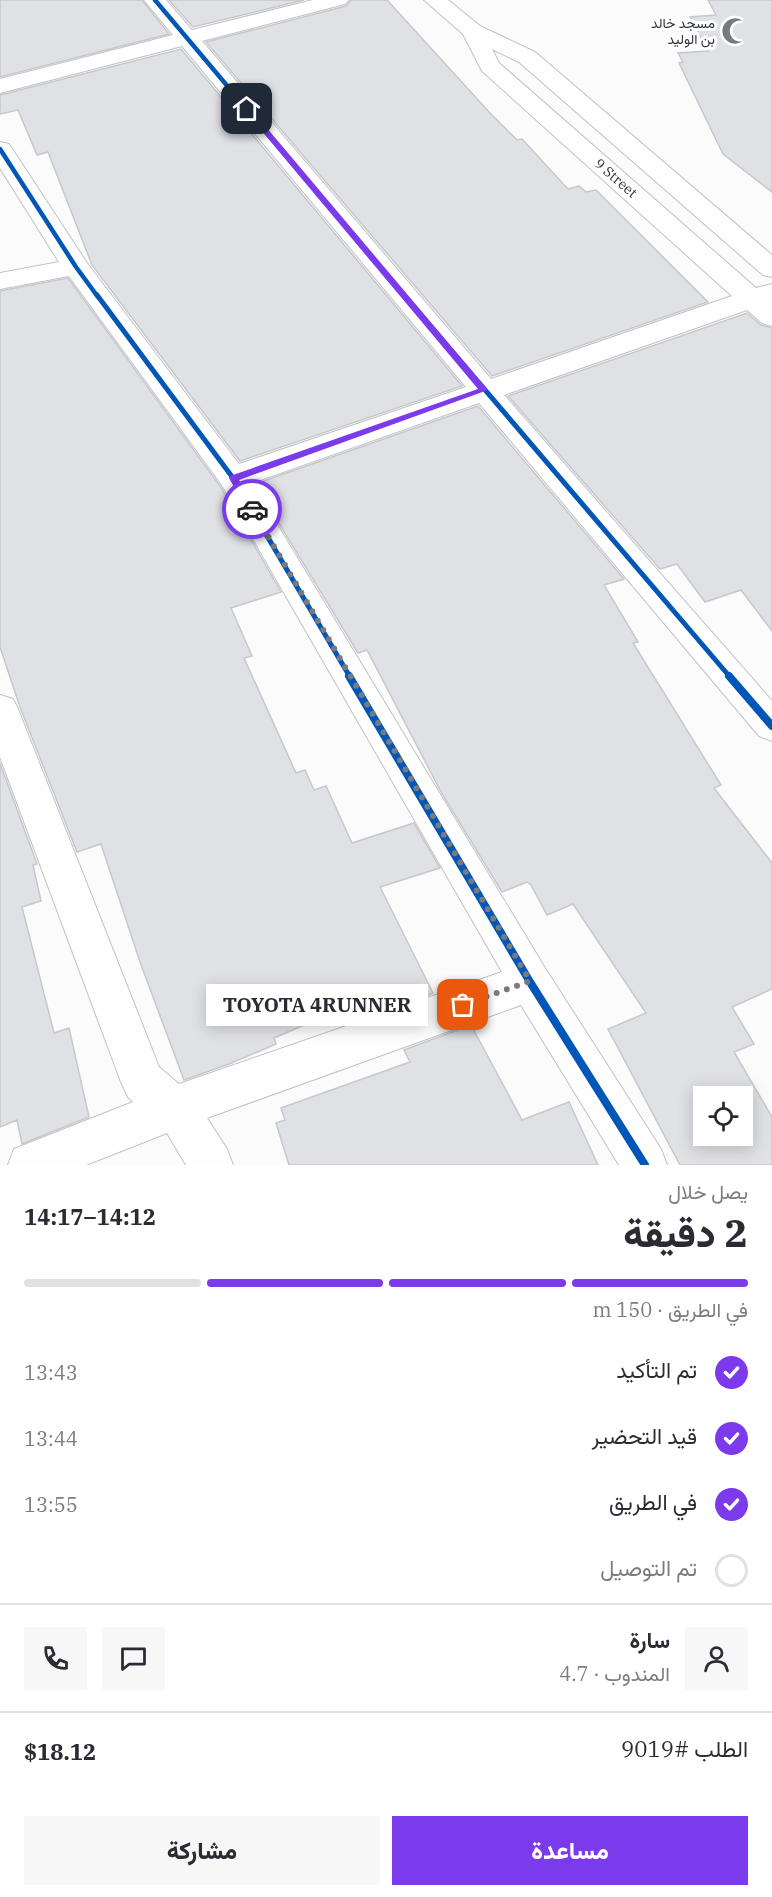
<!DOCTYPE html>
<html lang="ar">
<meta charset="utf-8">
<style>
:root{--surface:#fff;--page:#f7f7f7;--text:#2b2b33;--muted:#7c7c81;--line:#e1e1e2;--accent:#7c3aed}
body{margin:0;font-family:"IBM Plex Serif",Vazirmatn,serif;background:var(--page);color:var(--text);direction:rtl;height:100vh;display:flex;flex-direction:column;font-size:22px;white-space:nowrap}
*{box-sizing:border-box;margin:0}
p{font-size:20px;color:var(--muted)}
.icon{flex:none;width:33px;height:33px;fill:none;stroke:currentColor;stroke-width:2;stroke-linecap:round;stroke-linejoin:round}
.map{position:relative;height:1165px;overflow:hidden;direction:ltr}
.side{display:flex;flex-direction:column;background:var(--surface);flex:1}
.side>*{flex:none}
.controls{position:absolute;left:693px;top:1086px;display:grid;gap:12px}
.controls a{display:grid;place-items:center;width:60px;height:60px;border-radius:0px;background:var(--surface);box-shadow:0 3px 15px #0003;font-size:30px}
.pin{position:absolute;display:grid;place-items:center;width:51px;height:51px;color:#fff;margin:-26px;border-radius:12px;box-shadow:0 3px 9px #0006}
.courier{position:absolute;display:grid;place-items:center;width:60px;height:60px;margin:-30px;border:4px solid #7c3aed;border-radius:50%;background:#fff;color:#222;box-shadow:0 2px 8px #0007}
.bubble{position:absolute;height:42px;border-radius:0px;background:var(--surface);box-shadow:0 3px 15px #0003;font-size:20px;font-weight:800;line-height:42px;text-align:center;direction:rtl}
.overview em{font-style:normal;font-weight:800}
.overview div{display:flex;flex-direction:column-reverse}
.overview{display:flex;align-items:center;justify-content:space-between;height:102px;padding:0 24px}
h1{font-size:39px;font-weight:800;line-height:45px}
.bar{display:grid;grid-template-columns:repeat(4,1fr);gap:9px 6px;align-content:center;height:72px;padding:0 24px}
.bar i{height:8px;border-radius:4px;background:var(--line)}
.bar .current{background:var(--accent)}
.bar p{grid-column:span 4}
.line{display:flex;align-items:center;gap:15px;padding:0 24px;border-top:2px solid var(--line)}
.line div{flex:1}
.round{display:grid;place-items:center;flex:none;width:63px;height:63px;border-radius:0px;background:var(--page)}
ol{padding:0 24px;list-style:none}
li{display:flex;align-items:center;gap:18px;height:66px}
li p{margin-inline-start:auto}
li .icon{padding:6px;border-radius:50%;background:var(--accent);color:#fff;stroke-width:4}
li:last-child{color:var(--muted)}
li i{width:33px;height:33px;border:3px solid var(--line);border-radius:50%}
.cta{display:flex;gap:12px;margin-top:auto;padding:12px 24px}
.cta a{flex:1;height:69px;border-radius:0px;background:var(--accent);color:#fff;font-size:24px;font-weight:800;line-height:69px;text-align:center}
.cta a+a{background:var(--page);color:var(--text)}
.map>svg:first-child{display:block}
.building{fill:#e0e1e5;stroke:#c7c8cc;stroke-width:1.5;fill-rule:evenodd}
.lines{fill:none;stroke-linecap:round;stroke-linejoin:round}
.street-casing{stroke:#c1c2c5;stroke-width:2}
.street{fill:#fefefe;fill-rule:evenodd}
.cycleway-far2-casing{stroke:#fff;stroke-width:8}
.cycleway-far1-casing{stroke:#fff;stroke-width:9}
.cycleway-casing{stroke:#fff;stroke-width:11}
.cycleway-far2{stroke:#0057b8;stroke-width:4.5}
.cycleway-far1{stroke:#0057b8;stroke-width:5}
.cycleway{stroke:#0057b8;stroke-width:8}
.route{fill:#7c3aed}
.done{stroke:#787a80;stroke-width:6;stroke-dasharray:0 10.8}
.labels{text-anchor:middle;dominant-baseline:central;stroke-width:6;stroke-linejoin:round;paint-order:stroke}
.far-poi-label{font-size:14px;fill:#32343d;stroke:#fff;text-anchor:end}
.far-street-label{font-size:14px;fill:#32343d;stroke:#fff}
</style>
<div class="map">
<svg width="772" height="1165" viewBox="0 0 772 1165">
<rect width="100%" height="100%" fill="#fbfbfb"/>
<path class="building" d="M0,0H142L169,34L0,77Z
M169,0H304L193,27Z
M351,0H387L490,113L517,140L522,139L568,189L579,186L586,192L596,190L708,302L492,376L206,42L346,6Z
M708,0H772V192L723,154L679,63L683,62L678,53L708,51L690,17L716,15Z
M181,49L462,386L240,461L92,265L48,152L37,155L18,110L0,114V95Z
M68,278L220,486L281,592L231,608L252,656L244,658L296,773L305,770L314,790L326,786L352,843L414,823L440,868L380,887L433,993L385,1010L377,994L274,1038L276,1044L229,1064L184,1080L140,962L101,844L77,852L20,707L0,647V291Z
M747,313L761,325L772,328V631L741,590L705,602L677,564L660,569L508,396Z
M478,406L624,579L604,585L638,642L633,643L721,785L714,788L772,863V989L732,1007L754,1044L734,1052L772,1117V1165H680L608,1029L646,1013L573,904L547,915L531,885L527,882L502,892L441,792L367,650L358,653L255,484ZM704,1096H742V1136H704Z
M0,763L37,864L33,865L41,901L22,907L54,1033L69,1028L89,1117L22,1144L17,1120L0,1127Z
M471,1025L522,1120L569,1102L598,1165H289L276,1123L285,1120L281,1108L410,1062L404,1050Z"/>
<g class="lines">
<defs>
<path id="street" d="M144,0H166L192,30L313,0H349L345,4L202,41L491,379L732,296L482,71L463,34L424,0H448L480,26L535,52L772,255V277L763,275L519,62L492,49L499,63L756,288L772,284V326L762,323L747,310L504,395L772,701V741L759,736L479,403L252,483L545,968L661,1149L667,1165H619L521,1005L207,1118L227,1149L233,1165H186L167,1133L86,1165H8L14,1149L133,1102L128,1097L121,1082L0,757V695L13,699L18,709L159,1067L179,1084L502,972L222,485L69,276L0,289V273L59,262L0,168V142L9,144L87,263L239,464L466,387L182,46L0,93V79L173,35Z"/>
</defs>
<use href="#street" class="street-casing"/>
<use href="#street" class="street"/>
<defs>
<path id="cycleway-far2" d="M155,0L405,297
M0,149L76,267L98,297"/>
<path id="cycleway-far1" d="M97,295L233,478L350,677
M404,295L730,677"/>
<path id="cycleway" d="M349,676L530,982L645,1165
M729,676L772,726"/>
</defs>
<use href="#cycleway-far2" class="cycleway-far2-casing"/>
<use href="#cycleway-far1" class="cycleway-far1-casing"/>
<use href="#cycleway" class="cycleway-casing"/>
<use href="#cycleway-far2" class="cycleway-far2"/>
<use href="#cycleway-far1" class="cycleway-far1"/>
<use href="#cycleway" class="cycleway"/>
</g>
<path class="route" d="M245,108H250L488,390L239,480L256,509L252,513L248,512L229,478L230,476L478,389L245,111Z"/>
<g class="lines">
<path class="done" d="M252,509L530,981L463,1005"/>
</g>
<defs>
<symbol id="mosque-bare" viewBox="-9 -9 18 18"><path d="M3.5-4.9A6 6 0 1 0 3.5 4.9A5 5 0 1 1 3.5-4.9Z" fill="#787a80" stroke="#fff" stroke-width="2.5" paint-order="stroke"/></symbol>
</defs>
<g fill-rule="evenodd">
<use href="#mosque-bare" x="716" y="12" width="38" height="38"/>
</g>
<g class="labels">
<g class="far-poi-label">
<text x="715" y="23">مسجد خالد<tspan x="715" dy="16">بن الوليد</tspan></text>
</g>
<g class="far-street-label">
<text transform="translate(616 178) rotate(41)">9 Street</text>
</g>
</g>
</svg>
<div class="controls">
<a><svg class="icon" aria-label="locate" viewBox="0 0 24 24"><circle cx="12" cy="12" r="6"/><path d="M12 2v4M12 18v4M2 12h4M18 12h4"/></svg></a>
</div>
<div class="pin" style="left:463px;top:1005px;background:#ea580c"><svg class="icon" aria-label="bag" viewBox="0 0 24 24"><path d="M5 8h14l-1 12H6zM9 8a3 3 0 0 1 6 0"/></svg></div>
<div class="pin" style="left:247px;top:109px;background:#1f2937"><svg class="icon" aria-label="home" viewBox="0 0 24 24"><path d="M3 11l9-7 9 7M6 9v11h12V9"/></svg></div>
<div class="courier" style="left:252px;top:509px"><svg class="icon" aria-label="car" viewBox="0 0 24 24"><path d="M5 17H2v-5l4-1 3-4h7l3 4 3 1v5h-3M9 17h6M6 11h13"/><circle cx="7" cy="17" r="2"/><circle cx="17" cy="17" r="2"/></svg></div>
<div class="bubble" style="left:206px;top:984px;width:222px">TOYOTA 4RUNNER</div>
</div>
<section class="side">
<div class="overview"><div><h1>2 دقيقة</h1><p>يصل خلال</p></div><em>14:12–14:17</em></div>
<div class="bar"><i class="current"></i><i class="current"></i><i class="current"></i><i></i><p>في الطريق · 150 m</p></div>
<ol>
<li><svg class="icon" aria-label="check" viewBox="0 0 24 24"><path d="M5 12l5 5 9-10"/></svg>تم التأكيد<p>13:43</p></li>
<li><svg class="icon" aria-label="check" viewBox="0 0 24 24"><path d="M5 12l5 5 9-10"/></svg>قيد التحضير<p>13:44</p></li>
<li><svg class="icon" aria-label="check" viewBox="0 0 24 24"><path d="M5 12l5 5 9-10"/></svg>في الطريق<p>13:55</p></li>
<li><i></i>تم التوصيل</li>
</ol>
<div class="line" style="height:108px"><a class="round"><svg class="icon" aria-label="person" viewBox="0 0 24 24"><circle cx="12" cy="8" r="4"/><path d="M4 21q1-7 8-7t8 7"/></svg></a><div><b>سارة</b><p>المندوب · 4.7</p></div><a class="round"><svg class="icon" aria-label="chat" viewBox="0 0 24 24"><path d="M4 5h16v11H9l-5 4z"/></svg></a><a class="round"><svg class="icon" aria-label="phone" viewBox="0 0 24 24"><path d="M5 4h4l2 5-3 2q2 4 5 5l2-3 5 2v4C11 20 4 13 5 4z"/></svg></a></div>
<div class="line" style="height:78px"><div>الطلب #9019</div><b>$18.12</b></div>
<div class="cta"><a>مساعدة</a><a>مشاركة</a></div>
</section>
